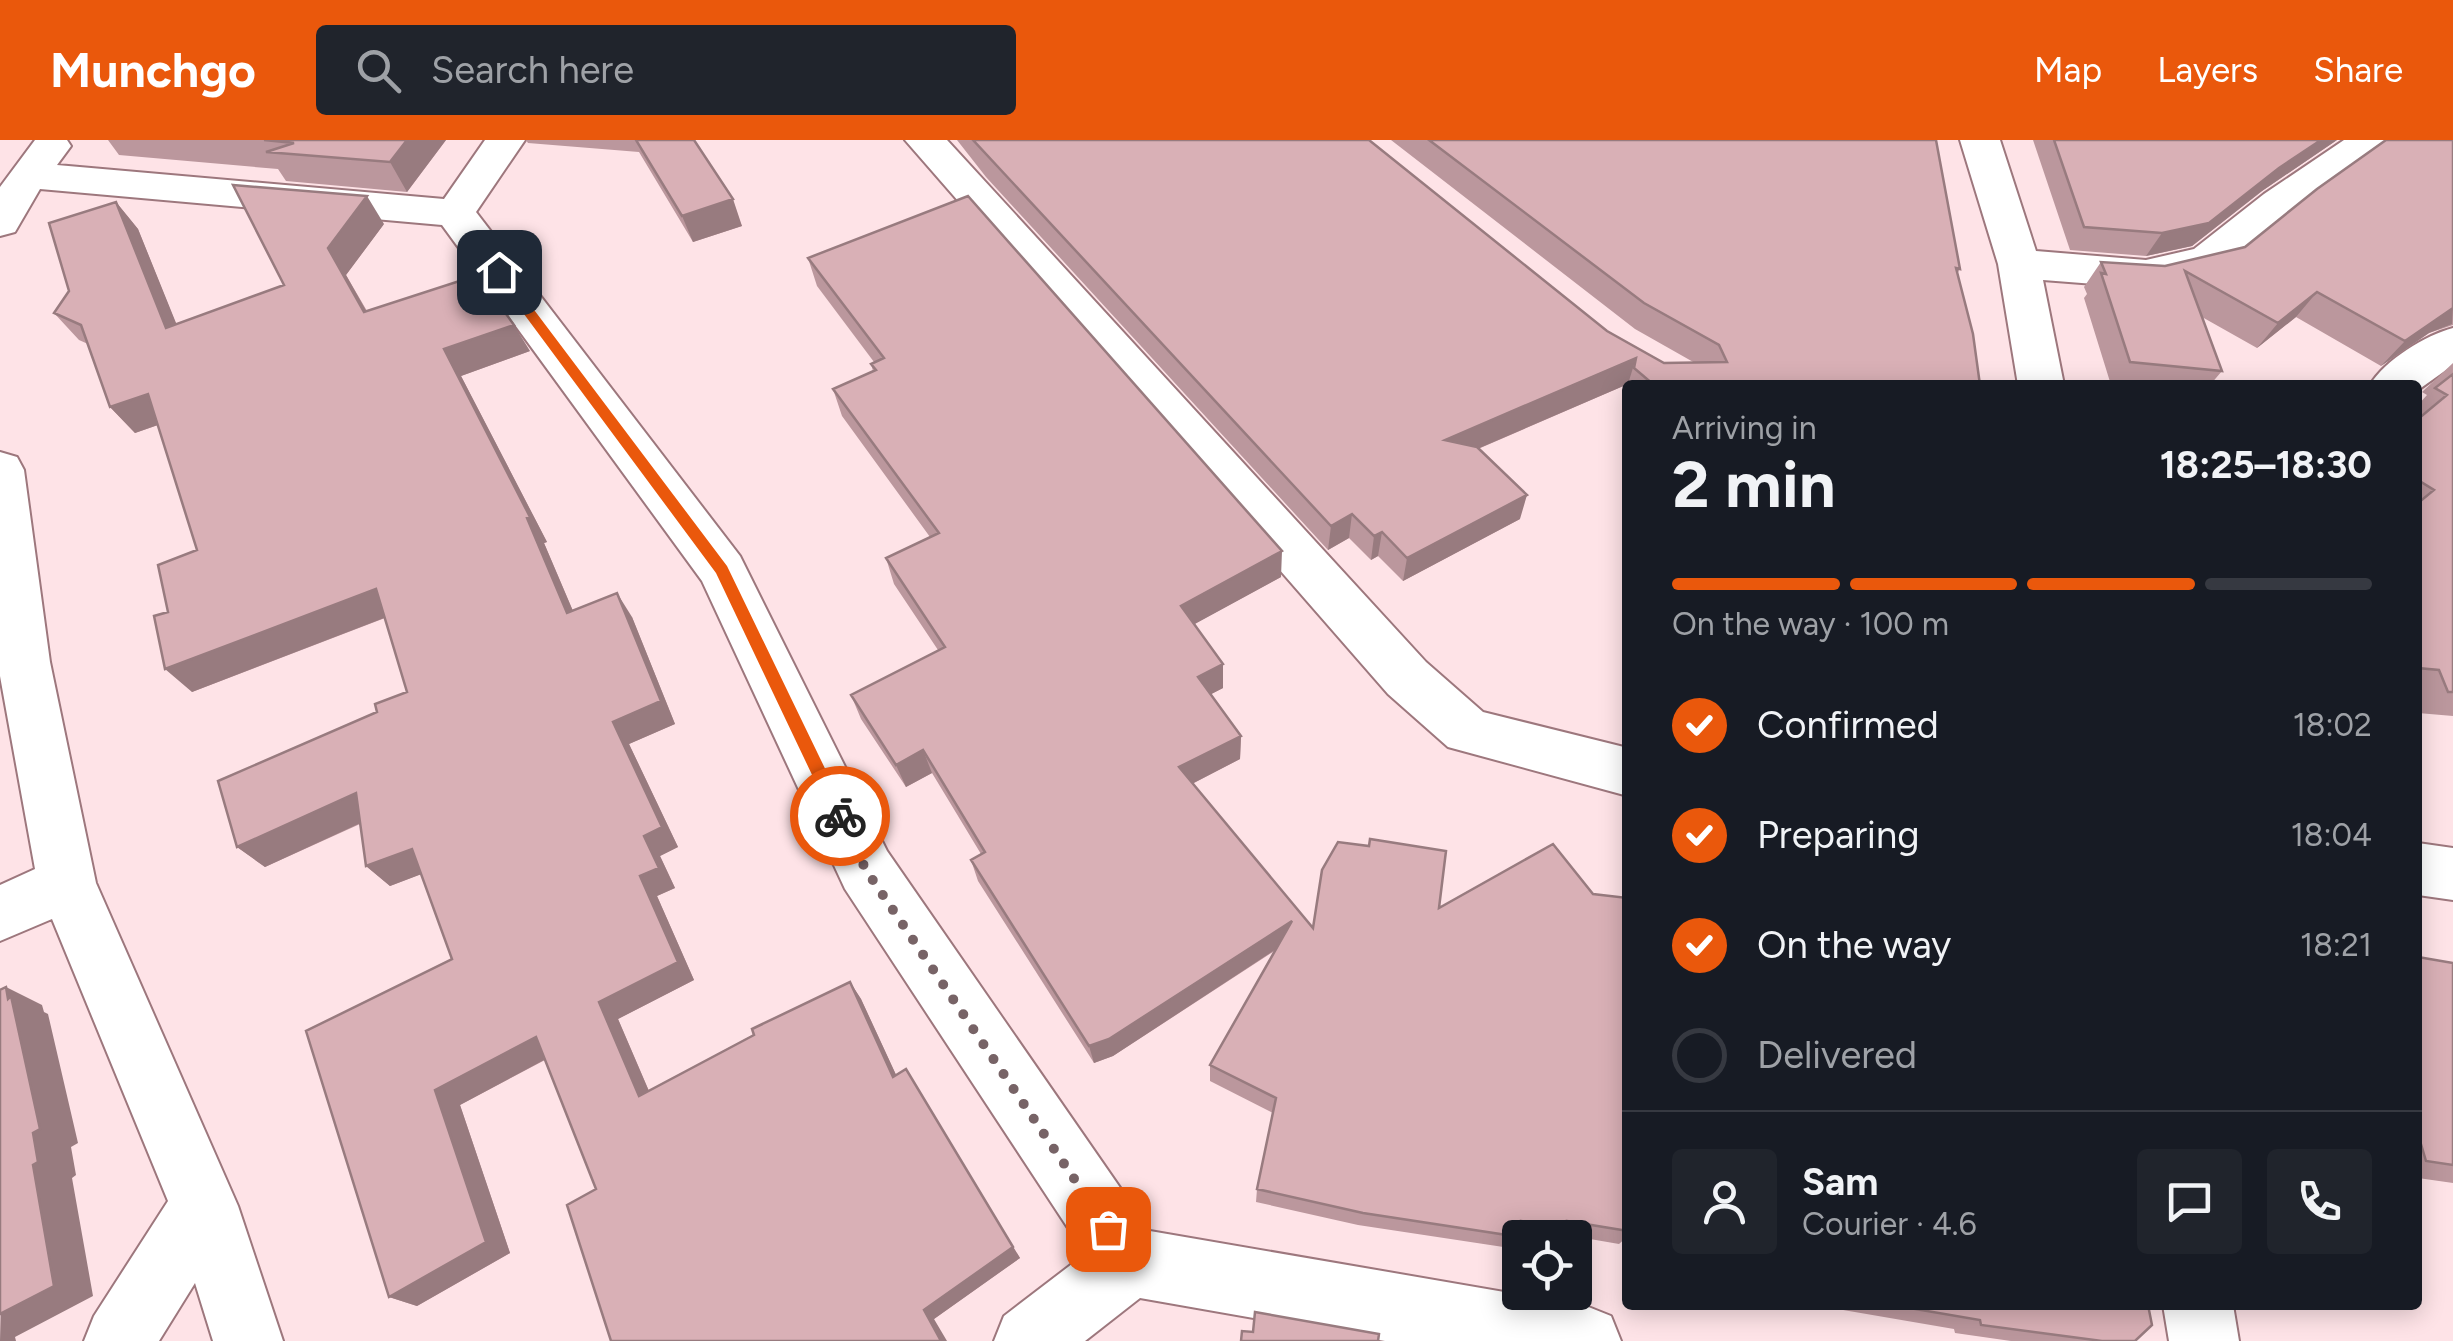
<!DOCTYPE html>
<meta charset="utf-8">
<style>
:root{--surface:#171b24;--page:#20242c;--text:#f1f3f6;--muted:#9ea1a6;--line:#363941;--accent:#ea580c}
body{margin:0;font-family:Figtree,sans-serif;background:var(--page);color:var(--text);height:100vh;display:flex;flex-direction:column;font-size:38px;white-space:nowrap}
*{box-sizing:border-box;margin:0}
p{font-size:32px;color:var(--muted)}
.icon{flex:none;width:55px;height:55px;fill:none;stroke:currentColor;stroke-width:2;stroke-linecap:round;stroke-linejoin:round}
.map{position:relative;flex:1;overflow:hidden}
.side{position:absolute;left:1622px;top:240px;width:800px;height:930px;display:flex;flex-direction:column;background:var(--surface);border-radius:10px;box-shadow:0 5px 25px #0003}
.side>*{flex:none}
.fabs{position:absolute;left:1502px;top:1080px;display:grid;gap:20px}
.fabs a{display:grid;place-items:center;width:90px;height:90px;border-radius:10px;background:var(--surface);box-shadow:0 5px 25px #0003;font-size:50px}
.pin{position:absolute;display:grid;place-items:center;width:85px;height:85px;color:#fff;margin:-42px;border-radius:20px;box-shadow:0 5px 15px #0006}
.courier{position:absolute;display:grid;place-items:center;width:100px;height:100px;margin:-50px;border:8px solid #ea580c;border-radius:50%;background:#fff;color:#222;box-shadow:0 2px 12px #0007}
.overview em{font-style:normal;font-weight:700}
.overview div{display:flex;flex-direction:column-reverse}
.overview{display:flex;align-items:center;justify-content:space-between;height:170px;padding:0 50px}
h1{font-size:65px;font-weight:700;line-height:75px}
.bar{display:grid;grid-template-columns:repeat(4,1fr);gap:15px 10px;align-content:center;height:120px;padding:0 50px}
.bar i{height:12px;border-radius:8px;background:var(--line)}
.bar .active{background:var(--accent)}
.bar p{grid-column:span 4}
.line{display:flex;align-items:center;gap:25px;padding:0 50px;border-top:2px solid var(--line)}
.line div{flex:1}
.round{display:grid;place-items:center;flex:none;width:105px;height:105px;border-radius:10px;background:var(--page)}
ol{padding:0 50px;list-style:none}
li{display:flex;align-items:center;gap:30px;height:110px}
li p{margin-inline-start:auto}
li .icon{padding:10px;border-radius:50%;background:var(--accent);color:#fff;stroke-width:4}
li:last-child{color:var(--muted)}
li i{width:55px;height:55px;border:5px solid var(--line);border-radius:50%}
header{display:flex;align-items:center;gap:60px;box-sizing:border-box;height:140px;padding:0 50px;background:var(--accent);color:#fff}
header strong{font-size:48px}
nav{display:flex;gap:55px;margin-inline-start:auto;font-size:35px}
.search{width:700px;height:90px;background:var(--page);display:flex;align-items:center;gap:25px;box-sizing:border-box;padding:0 35px;border-radius:10px;color:var(--muted);font-size:38px}
.map>svg:first-child{display:block}
.lines{fill:none;stroke-linecap:round;stroke-linejoin:round}
.minor-casing{stroke:#9d777d;stroke-width:4}
.minor{fill:#fff;fill-rule:evenodd}
.wall{fill:#bb979d}
.shaded-wall{fill:#987b7f}
.building{fill:#d9b0b6;stroke:#987b7f;stroke-width:2.5}
.route{fill:#ea580c}
.done{stroke:#776366;stroke-width:10;stroke-dasharray:0 18}
</style>
<header>
<strong>Munchgo</strong>
<div class="search"><svg class="icon" aria-label="search" viewBox="0 0 24 24"><circle cx="10" cy="10" r="6"/><path d="M15 15l6 6"/></svg>Search here</div>
<nav><a>Map</a><a>Layers</a><a>Share</a></nav>
</header>
<div class="map">
<svg width="2453" height="1201" viewBox="0 0 2453 1201">
<rect width="100%" height="100%" fill="#fee3e7"/>
<g class="lines">
<defs>
<path id="minor" d="M35,0H67L71,6L57,25L444,59L485,0H525L476,72L740,416L887,711L1150,1091L1586,1166L1611,1176L1621,1201H1385L1140,1158L1085,1201H994L1004,1176L1085,1114L845,749L702,441L442,85L40,49L15,92L0,96V47Z
M905,0H947L1426,522L1483,572L1628,608V656L1448,607L1388,554Z
M1960,0H2000L2036,111L2146,120L2194,109L2264,54L2344,0H2390L2384,8L2294,72L2223,130L2146,148L2043,140L2064,245H2018L1998,124Z
M2453,188V225L2418,250V245H2370C2385,220 2426,195 2453,188Z
M0,312L17,317L24,330L50,522L96,743L238,1066L283,1201H213L195,1143L159,1201H84L94,1176L168,1061L52,779L0,801V745L35,729L0,536Z
M2418,703L2453,708V760L2418,755Z
M2163,1165H2233L2239,1201H2169Z"/>
</defs>
<use href="#minor" class="minor-casing"/>
<use href="#minor" class="minor"/>
</g>
<path class="wall" d="M108,0H446L407,52L286,41L278,29L119,15Z
M526,0H694L742,86L693,102L639,12L528,3Z
M957,0H1369L1607,191L1664,223H1695L1635,189L1391,0H1936L1960,129L1957,134L1980,245H1628V256L1625,254L1628,244L1478,309L1520,379L1403,441L1378,416L1371,420L1349,398L1328,410L986,37Z
M2033,0H2337L2262,51L2192,106L2146,116L2070,110Z
M2453,0V185L2429,193L2381,226L2296,177L2257,208L2202,177L2222,231L2210,245H2111L2084,158L2087,154L2084,147L2101,122L2165,126L2245,107Z
M116,62L138,89L176,184L284,145L384,84L346,135L367,171L530,211L461,236L547,402L544,403L573,471L632,477L675,584L629,604L678,707L660,716L675,748L657,756L694,840L618,879L649,951L850,842L861,859L896,935L1020,1118L934,1179L596,1049L545,920L460,965L510,1113L417,1166L389,1157L452,819L421,734L390,746L366,726L360,684L265,727L237,707L377,572L407,552L385,478L192,552L168,472L197,410L158,285L135,293L110,267L88,204L79,200L54,173L69,151Z
M808,118L1281,437L1194,484L1223,524V548L1211,554L1241,596L1240,619L1192,644L1313,788L1439,768L1628,1091V1096L1619,1104L1561,1094L1557,1098H1542L1520,1094V1097L1510,1108L1358,1085L1256,1062L1257,1049L1273,973L1210,941V925L1276,810L1113,916L1094,923L978,741L971,720L981,714L932,633L906,647L861,579L851,555L938,510L894,444L886,418L930,397L842,276L833,249L873,231L871,224L874,222L817,146Z
M2453,223V576L2418,573V265L2427,255L2422,252Z
M1628,504V575L1626,574Z
M2418,817L2453,823V1043L2418,1038Z
M1814,1165H2148L2135,1201H2011L1955,1193L1954,1189Z"/>
<path class="shaded-wall" d="M407,0H446L407,52L390,22Z
M2321,0H2337L2262,51L2192,106L2146,116L2162,93L2279,28Z
M367,56L384,84L346,135L382,199L364,172L328,108Z
M733,59L742,86L693,102L682,76Z
M116,62L138,89L189,215L166,188Z
M2317,152L2296,177L2257,208L2278,183Z
M2453,168L2452,184L2429,193L2381,226L2405,201Z
M514,185L530,211L461,236L547,402L544,403L584,497L567,473L444,209Z
M1636,218L1628,244L1440,325L1445,300Z
M148,254L172,280L135,293L110,267Z
M1527,355L1520,379L1403,441L1407,418Z
M1352,374L1349,398L1328,410L1331,386Z
M1382,392L1378,416L1371,420L1374,396Z
M1282,411L1281,437L1182,491L1181,466Z
M376,449L397,473L192,552L165,529Z
M617,453L632,477L675,584L629,604L678,707L660,716L675,748L657,756L694,840L618,879L657,970L639,956L599,862L640,736L644,696L613,582Z
M1223,524V548L1198,561V537Z
M1241,596L1240,619L1180,650L1179,627Z
M923,610L932,633L906,647L896,625Z
M356,653L380,674L265,727L237,707Z
M412,709L435,729L390,746L366,726Z
M1292,781L1290,800L1113,916L1094,923L1089,906Z
M850,842L861,859L904,952L893,937Z
M6,847L42,865L44,872L48,874L78,1003L71,1007L76,1035L72,1038L93,1156L15,1197L16,1201H0L8,859Z
M536,897L557,913L460,965L510,1113L417,1166L389,1157L435,950Z
M906,929L1020,1118L934,1179L947,1201H941L924,1170Z"/>
<path class="building" d="M264,0H407L390,22L266,12L294,3Z
M636,0H694L733,59L682,76Z
M973,0H1369L1607,191L1664,223L1727,222L1719,205L1644,163L1429,0H1936L1960,129L1956,128L1973,194L1980,245H1654L1634,228L1636,218L1445,300L1477,307L1527,355L1407,418L1382,392L1374,396L1352,374L1331,386Z
M2054,0H2321L2279,28L2209,83L2162,93L2084,87Z
M2386,0H2453V168L2405,201L2317,152L2278,183L2185,131L2222,231L2130,222L2101,133L2106,134L2101,122L2165,126L2245,107L2317,49Z
M233,45L367,56L328,108L364,172L478,135L514,185L444,209L530,377L527,378L567,473L617,453L661,561L613,582L662,687L644,696L659,728L640,736L678,822L599,862L639,956L754,895L752,889L850,842L893,937L906,929L1013,1107L924,1170L941,1201H611L567,1065L596,1049L536,897L435,950L486,1102L389,1157L306,891L452,819L412,709L366,726L356,653L237,707L218,641L377,572L375,564L407,552L376,449L165,529L154,476L168,472L158,425L197,410L148,254L110,267L81,185L54,173L69,151L49,83L116,62L166,188L284,145Z
M968,56L1282,411L1181,466L1223,524L1198,537L1241,596L1179,627L1313,788L1322,730L1338,702L1369,706L1370,699L1446,711L1439,768L1553,704L1593,754L1628,758V1091L1567,1081V1088L1521,1081L1520,1097L1363,1073L1257,1049L1276,958L1210,925L1292,781L1109,899L1089,906L971,720L985,712L923,610L896,625L851,555L945,507L886,418L939,393L833,249L876,230L871,224L884,218L808,118Z
M2453,234V552H2448L2439,530L2418,528V363L2434,350L2418,340V279L2447,255L2435,248Z
M2418,817L2453,823V1025L2426,1021L2418,994Z
M6,847L8,859L11,856L40,989L33,993L38,1022L33,1025L54,1146L0,1174V850Z
M1892,1165H2148L2152,1185L2135,1201H2102L1981,1185L1980,1180Z
M1255,1172L1379,1194L1378,1201H1241L1242,1191L1253,1192Z"/>
<path class="route" d="M495,130H504L727,426L848,676L846,681H834L716,433L495,135Z"/>
<g class="lines">
<path class="done" d="M840,676L866,730L1108,1089"/>
</g>
</svg>
<div class="fabs">
<a><svg class="icon" aria-label="locate" viewBox="0 0 24 24"><circle cx="12" cy="12" r="6"/><path d="M12 2v4M12 18v4M2 12h4M18 12h4"/></svg></a>
</div>
<div class="pin" style="left:1108px;top:1089px;background:#ea580c"><svg class="icon" aria-label="bag" viewBox="0 0 24 24"><path d="M5 8h14l-1 12H6zM9 8a3 3 0 0 1 6 0"/></svg></div>
<div class="pin" style="left:499px;top:132px;background:#1f2937"><svg class="icon" aria-label="home" viewBox="0 0 24 24"><path d="M3 11l9-7 9 7M6 9v11h12V9"/></svg></div>
<div class="courier" style="left:840px;top:676px"><svg class="icon" aria-label="bike" viewBox="0 0 24 24"><circle cx="6" cy="16" r="4"/><circle cx="18" cy="16" r="4"/><path d="M6 16l4-8h5l3 8M10 8l3 8H6M13 5h3"/></svg></div>
<section class="side">
<div class="overview"><div><h1>2 min</h1><p>Arriving in</p></div><em>18:25–18:30</em></div>
<div class="bar"><i class="active"></i><i class="active"></i><i class="active"></i><i></i><p>On the way · 100 m</p></div>
<ol>
<li><svg class="icon" aria-label="check" viewBox="0 0 24 24"><path d="M5 12l5 5 9-10"/></svg>Confirmed<p>18:02</p></li>
<li><svg class="icon" aria-label="check" viewBox="0 0 24 24"><path d="M5 12l5 5 9-10"/></svg>Preparing<p>18:04</p></li>
<li><svg class="icon" aria-label="check" viewBox="0 0 24 24"><path d="M5 12l5 5 9-10"/></svg>On the way<p>18:21</p></li>
<li><i></i>Delivered</li>
</ol>
<div class="line" style="height:180px"><a class="round"><svg class="icon" aria-label="person" viewBox="0 0 24 24"><circle cx="12" cy="8" r="4"/><path d="M4 21q1-7 8-7t8 7"/></svg></a><div><b>Sam</b><p>Courier · 4.6</p></div><a class="round"><svg class="icon" aria-label="chat" viewBox="0 0 24 24"><path d="M4 5h16v11H9l-5 4z"/></svg></a><a class="round"><svg class="icon" aria-label="phone" viewBox="0 0 24 24"><path d="M5 4h4l2 5-3 2q2 4 5 5l2-3 5 2v4C11 20 4 13 5 4z"/></svg></a></div>
</section>
</div>
